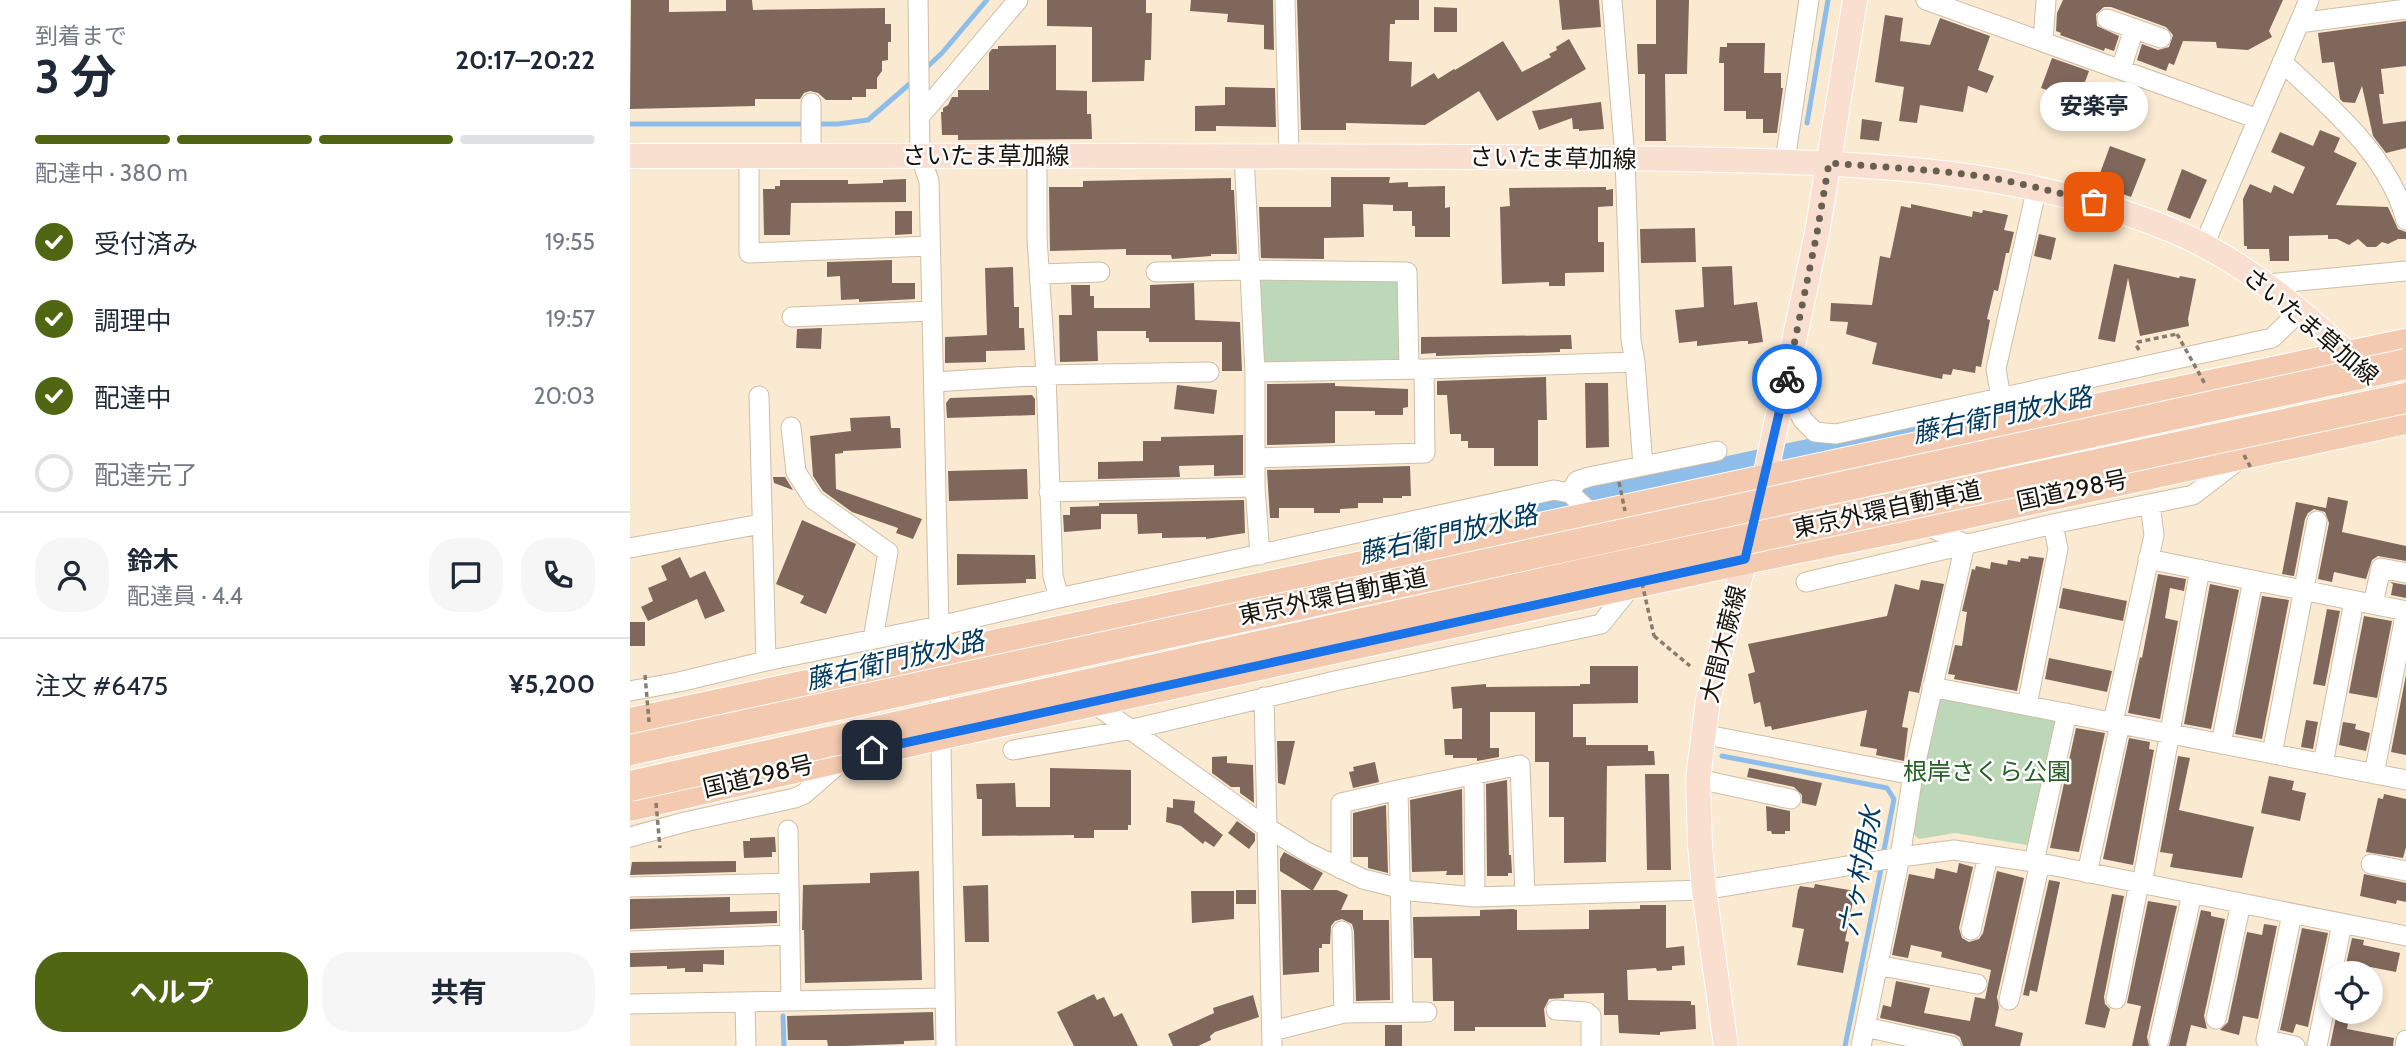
<!DOCTYPE html>
<html lang="ja">
<meta charset="utf-8">
<style>
:root{--surface:#fff;--page:#f6f6f7;--text:#1f2937;--muted:#747a83;--line:#e0e1e3;--accent:#516612}
body{margin:0;font-family:Cabin,"Noto Sans JP",sans-serif;background:var(--page);color:var(--text);height:100vh;display:flex;flex-direction:column;font-size:26px;white-space:nowrap}
*{box-sizing:border-box;margin:0}
p{font-size:23px;color:var(--muted)}
.icon{flex:none;width:38px;height:38px;fill:none;stroke:currentColor;stroke-width:2;stroke-linecap:round;stroke-linejoin:round}
.map{position:relative;flex:1;overflow:hidden}
.sheet{display:flex;flex-direction:column;background:var(--surface);width:630px}
.sheet>*{flex:none}
.fabs{position:absolute;left:1690px;top:961px;display:grid;gap:14px}
.fabs a{display:grid;place-items:center;width:63px;height:63px;border-radius:50%;background:var(--surface);box-shadow:0 4px 10px #0003;font-size:35px}
.pin{position:absolute;display:grid;place-items:center;width:60px;height:60px;color:#fff;margin:-30px;border-radius:14px;box-shadow:0 4px 10px #0006}
.courier{position:absolute;display:grid;place-items:center;width:70px;height:70px;margin:-35px;border:5px solid #1a73e8;border-radius:50%;background:#fff;color:#222;box-shadow:0 2px 9px #0007}
.bubble{position:absolute;height:49px;border-radius:24px;background:var(--surface);box-shadow:0 4px 10px #0003;font-size:23px;font-weight:700;line-height:49px;text-align:center}
.summary em{font-style:normal;font-weight:700}
.summary div{display:flex;flex-direction:column-reverse}
.summary{display:flex;align-items:center;justify-content:space-between;height:119px;padding:0 35px}
h1{font-size:46px;font-weight:700;line-height:52px}
.bar{display:grid;grid-template-columns:repeat(4,1fr);gap:10px 7px;align-content:center;height:84px;padding:0 35px}
.bar i{height:9px;border-radius:5px;background:var(--line)}
.bar .active{background:var(--accent)}
.bar p{grid-column:span 4}
.line{display:flex;align-items:center;gap:18px;padding:0 35px;border-top:2px solid var(--line)}
.line div{flex:1}
.round{display:grid;place-items:center;flex:none;width:74px;height:74px;border-radius:28px;background:var(--page)}
ol{padding:0 35px;list-style:none}
li{display:flex;align-items:center;gap:21px;height:77px}
li p{margin-inline-start:auto}
li .icon{padding:7px;border-radius:50%;background:var(--accent);color:#fff;stroke-width:4}
li:last-child{color:var(--muted)}
li i{width:38px;height:38px;border:4px solid var(--line);border-radius:50%}
.primary-button{display:flex;gap:14px;margin-top:auto;padding:14px 35px}
.primary-button a{flex:1;height:80px;border-radius:28px;background:var(--accent);color:#fff;font-size:28px;font-weight:700;line-height:80px;text-align:center}
.primary-button a+a{background:var(--page);color:var(--text)}
main{display:flex;flex:1;min-height:0}
.map>svg:first-child{display:block}
.green{fill:#bcd8b9}
.lines{fill:none;stroke-linecap:round;stroke-linejoin:round}
.stream{stroke:#8dbde8;stroke-width:5}
.river{stroke:#8dbde8;stroke-width:33}
.building{fill:#80675b}
.minor-casing{stroke:#cebea7;stroke-width:21}
.major-casing{stroke:#fff;stroke-width:26}
.highway-casing{stroke:#fff;stroke-width:32}
.path{stroke:#887d6d;stroke-width:3.5;stroke-dasharray:5 3.5;stroke-linecap:butt}
.minor{stroke:#fff;stroke-width:19}
.major{stroke:#f8dfd0;stroke-width:24}
.highway{stroke:#f3cab0;stroke-width:30}
.highway-bridge-casing{stroke:#fff;stroke-width:32;stroke-linecap:butt}
.path-bridge{stroke:#887d6d;stroke-width:3.5;stroke-dasharray:5 3.5;stroke-linecap:butt}
.highway-bridge{stroke:#f3cab0;stroke-width:30}
.done{stroke:#685f51;stroke-width:7;stroke-dasharray:0 12.6}
.route{stroke:#1a73e8;stroke-width:9}
.labels{text-anchor:middle;dominant-baseline:central;stroke-width:5;stroke-linejoin:round;paint-order:stroke}
.street-label{font-size:24px;fill:#19140b;stroke:#fff}
.park-label{font-size:24px;fill:#245f23;stroke:#fff}
.water-label{font-size:26px;font-style:italic;fill:#003a61;stroke:#fff}
</style>
<main>
<section class="sheet">
<div class="summary"><div><h1>3 分</h1><p>到着まで</p></div><em>20:17–20:22</em></div>
<div class="bar"><i class="active"></i><i class="active"></i><i class="active"></i><i></i><p>配達中 · 380 m</p></div>
<ol>
<li><svg class="icon" aria-label="check" viewBox="0 0 24 24"><path d="M5 12l5 5 9-10"/></svg>受付済み<p>19:55</p></li>
<li><svg class="icon" aria-label="check" viewBox="0 0 24 24"><path d="M5 12l5 5 9-10"/></svg>調理中<p>19:57</p></li>
<li><svg class="icon" aria-label="check" viewBox="0 0 24 24"><path d="M5 12l5 5 9-10"/></svg>配達中<p>20:03</p></li>
<li><i></i>配達完了</li>
</ol>
<div class="line" style="height:126px"><a class="round"><svg class="icon" aria-label="person" viewBox="0 0 24 24"><circle cx="12" cy="8" r="4"/><path d="M4 21q1-7 8-7t8 7"/></svg></a><div><b>鈴木</b><p>配達員 · 4.4</p></div><a class="round"><svg class="icon" aria-label="chat" viewBox="0 0 24 24"><path d="M4 5h16v11H9l-5 4z"/></svg></a><a class="round"><svg class="icon" aria-label="phone" viewBox="0 0 24 24"><path d="M5 4h4l2 5-3 2q2 4 5 5l2-3 5 2v4C11 20 4 13 5 4z"/></svg></a></div>
<div class="line" style="height:91px"><div>注文 #6475</div><b>¥5,200</b></div>
<div class="primary-button"><a>ヘルプ</a><a>共有</a></div>
</section>
<div class="map">
<svg width="1776" height="1046" viewBox="0 0 1776 1046">
<rect width="100%" height="100%" fill="#fbead2"/>
<path class="green" d="M630,278H766L771,282L773,357L768,361L635,365L630,361Z
M1315,698L1425,721L1428,728L1403,846L1325,833L1289,839L1282,833L1307,701Z"/>
<g class="lines">
<path class="stream" d="M295,69L312,53L357,0
M1177,123L1198,0
M0,124H175
M185,124H208L238,120L283,81
M1092,756L1257,788L1264,799L1253,855
M153,1016L154,1046
M1215,1046L1252,864"/>
<path class="river" d="M918,511L1393,410"/>
</g>
<path class="building" d="M1,0H39V12L96,11V0H122L123,10L255,8V24H261V42H258V60L252,61V71L247,78V89H236V97H222V100H196L188,93L180,91L174,93L170,99H125V106L0,109Z
M417,0H516V13H522L521,60H515L514,81L462,82V27L417,26Z
M561,0H643L644,50L634,49V25L597,22L598,14L560,11Z
M667,0H789V20H765V24H760L759,61L782,62L781,87L804,73L808,79L824,69L825,70L873,41L892,72L921,57L919,54L927,50L926,47L939,39L956,69L867,121L849,91L795,125L716,123V130H671Z
M929,0H969L971,27L932,30Z
M1026,0H1059L1057,74H1035L1036,141H1015V74H1008L1007,44H1026Z
M1433,0H1653L1639,31L1642,37L1618,50L1587,48L1586,42L1553,41L1544,65L1539,63L1536,71L1507,60L1512,44L1528,50L1539,47L1543,35L1536,27L1481,7H1474L1466,14L1467,26L1489,36L1484,51L1475,48L1474,51L1430,35L1431,33L1426,31L1427,13Z
M804,7L827,8V32H804Z
M1255,15L1273,18L1270,41L1300,45L1310,18L1360,36L1348,70L1364,76L1357,93L1338,86L1333,112L1290,105L1287,123L1269,121L1274,87L1245,82Z
M1776,21V66L1751,69L1754,94H1749L1753,124L1776,121V148L1756,153L1743,136L1732,86L1725,103L1713,102L1710,99L1704,62L1692,63L1688,33Z
M1097,43H1135L1134,73H1151V88H1153L1147,133H1133V119H1116V111H1094V63H1089L1090,47H1097Z
M426,45V90L457,91V114H461L462,139L328,140V135H312L311,112H313V108L318,105L322,97H328V90H359V53L362,49H368V46Z
M1422,58L1459,71L1448,101L1411,88Z
M595,87L645,88L646,127L586,126V131H565V106L595,105Z
M971,102L974,129L949,131V129H943L942,118L909,130L902,111Z
M1232,119L1252,122L1249,141L1230,139Z
M1690,130L1710,138L1704,152L1727,163L1706,205L1758,207L1768,229L1776,232V239H1768L1758,244L1752,242L1746,247H1737L1728,239L1719,245L1707,239H1698V235L1659,236V261H1640L1639,249H1617V246H1614L1613,199L1620,184L1641,193L1644,185L1663,194L1675,167L1641,152L1650,132L1683,146Z
M1480,146L1516,159L1501,197L1466,184Z
M1552,169L1577,180L1560,219L1537,210Z
M701,177H760L759,183L778,182V187L815,186V208L820,207V237H785V226H782V211H763V205L733,204L734,237L694,238V259L631,258L629,207H701Z
M601,178V190H604L607,254H581V256L542,259L541,255H496V249L420,251L419,187H453V181Z
M276,179V202L161,203L160,235H134L133,189H145V186H150V180H218V184L253,183V180Z
M976,187V190L983,189V206L968,207V242H974V272L935,273V286H919V282L872,284L870,207L880,206L879,188Z
M1281,204L1342,217L1343,211L1352,213L1353,210L1378,215L1374,230L1384,232L1379,253H1376L1368,291L1364,290L1357,319L1360,320L1351,367L1346,366L1345,373L1323,369L1321,375L1313,374L1312,379L1242,364L1247,343L1216,334L1218,322L1200,321L1201,303L1242,305L1250,256L1260,258L1271,206L1281,208Z
M265,211H282V234L265,235Z
M1065,228L1066,262L1011,263L1010,229Z
M1409,234L1426,238L1421,260L1404,256Z
M262,260V283H285V299L229,302V299L211,300L210,276L197,277V262Z
M1484,264L1549,278L1550,276L1566,279L1558,319L1559,326L1510,336L1498,278L1485,342L1468,339Z
M1102,266L1104,305L1127,302L1133,342L1118,344V341H1112L1067,346V341L1049,343L1045,310L1074,307L1072,267Z
M383,267L384,307H389V328H394L395,350L356,351V362L315,363V337L357,335L355,268Z
M564,283L565,320L610,322L612,371H592V342H519V338H516V331H467L468,361L430,362L429,315H442L441,285H460V296H464V308H520V285Z
M192,328L191,349L166,348L167,329Z
M941,335L942,349H930V352L806,356V353L791,354V337Z
M916,377L917,420H908V466H864V448H838V441H831V434H820L817,395H807V381Z
M705,383V386L778,389V407L773,408V415H745V411H705V443L637,445V384Z
M955,383H978L979,447L956,448Z
M547,385L587,390L584,414L544,409Z
M402,395L405,399V415L317,418L316,403L320,398Z
M260,416L261,428H270L271,448L213,451V453L205,454L206,489L292,519L283,539L266,533L268,528L222,512L193,491L183,476L180,436L221,431L220,418Z
M613,435V475L584,476V465L549,466L550,477L468,479V462L513,461V441H531V437Z
M780,466L781,496H772V498H753V503H728V508L710,509V513H684V508H649V518H640L637,470Z
M397,469L398,499L319,501L318,471Z
M143,477H155L163,490L144,483Z
M1698,497L1718,501L1712,532L1776,546V561L1748,556L1742,560L1736,579L1704,572L1702,582L1688,579L1699,523L1695,512L1684,509L1678,513L1675,519L1664,576L1652,574L1666,502L1696,508Z
M614,500L615,533L576,539V537L532,538V533L508,534L507,514H471V529L434,532L433,515H440V507L469,506V503Z
M172,520L226,544L196,614L170,603L174,596L146,584Z
M327,554L405,555L406,579H396V583L327,585Z
M1399,556L1414,558L1387,691L1324,679L1325,675L1318,674L1325,645L1332,646L1337,612L1332,611L1342,569L1345,570L1346,566L1360,569L1361,562L1377,565L1378,560L1390,562L1391,558L1398,559Z
M50,557L60,578L75,571L95,611L75,619L67,599L18,621L11,607L23,601L18,588L37,580L31,566Z
M1528,574L1556,579L1554,591L1540,588L1535,618L1548,621L1530,719L1498,713L1510,657L1512,658Z
M1291,580L1314,584L1289,693L1279,691L1272,727L1278,728L1274,761L1246,755L1247,749L1230,746L1237,710L1142,730L1141,726L1135,727L1130,702L1124,704L1118,674L1125,672L1118,644L1257,616L1265,584L1289,590Z
M1760,582L1776,585V598L1761,595L1763,584Z
M1580,584L1609,590L1581,729L1554,724Z
M1433,588L1497,601L1493,621L1429,608Z
M1632,596L1659,600L1632,739L1605,734Z
M1697,609L1710,611L1695,686L1683,684Z
M1734,616L1762,621L1747,698L1719,693Z
M0,622H15V646H0Z
M1419,658L1482,671L1477,692L1415,679Z
M960,666H1008V703L943,704V737H956V745H1018V751H1024L1025,765L977,766L976,862L934,863V817H919V762H905V712H860V748H869V757L847,761V758H823V755H815L814,739H832V708L823,709L821,687L856,684V687L950,686V684H960Z
M1776,675V755L1761,752Z
M1676,720L1688,722L1683,749L1671,747Z
M1713,722L1726,724L1725,729L1740,733L1736,751L1709,745Z
M1446,728L1475,733L1449,852L1420,848Z
M1499,738L1520,742L1519,749L1524,750L1503,865L1473,859Z
M647,741H665L655,785L648,783Z
M597,756V763L623,765L624,803L610,793V787H601L582,773V757Z
M1548,756L1560,758L1549,810L1624,827L1612,878L1540,867L1543,854L1530,852Z
M745,762L749,782L723,788L719,772L724,771L723,767Z
M420,768L501,770V825H498V830H464V838H444V835L352,836V799H347L346,784L385,783L386,807H420Z
M1119,768L1192,783L1186,806L1172,803V795L1164,787L1117,777Z
M1015,774H1039L1041,870H1017Z
M1639,776L1664,781L1662,790L1676,793L1670,821L1631,813Z
M877,780L879,855H881L882,873H878V876H857L856,784Z
M832,789L833,875H816L817,871L782,872L780,800Z
M1754,794L1776,799V847L1773,858L1736,852L1748,798L1753,799Z
M543,799L565,801L564,812L593,835L584,847L575,841L573,844L551,826L536,822L537,807L543,808Z
M756,805L758,873L738,868V857H723V813Z
M1136,806L1160,811V831H1155V834H1142L1141,831H1137Z
M607,821L625,834V841L619,849L598,833Z
M145,837L146,852H142V857L114,858L113,841H120V838Z
M654,852L693,873L683,890H707L718,895L711,910H733V920H759L760,1000L726,1001L724,931L722,924L712,919L705,921L701,926L700,944H692V948H689V972L653,975L651,890H681L650,871V859Z
M106,861V872L0,875L2,862Z
M1329,863L1343,867L1329,928L1332,938L1339,942L1349,939L1353,933L1367,871L1394,878L1367,997L1369,1007L1365,1026L1393,1033L1390,1046H1333L1330,1037L1324,1034L1250,1018L1253,1005L1261,1007L1266,981L1300,988L1294,1013L1340,1021L1345,997L1355,999L1361,970L1311,957L1312,952L1281,945L1278,958L1262,955L1279,874L1304,879L1306,868L1327,873Z
M289,871L292,980L175,983L174,930H172L173,885L240,883V873Z
M1734,874L1776,883V902L1767,900L1766,904L1730,896Z
M1419,880L1430,882L1407,992L1400,990L1399,996L1393,995Z
M1185,884L1225,891L1215,941L1219,942L1213,973L1167,965L1174,929L1162,927L1168,890L1170,886L1184,888Z
M358,885L359,942H335L333,886Z
M606,890H626V904H606Z
M561,891H604V919L562,923Z
M1482,894L1494,896L1474,997L1475,1004L1480,1009L1475,1028L1455,1024Z
M100,897V912L147,911V923L0,929V899Z
M1518,901L1547,906L1517,1037L1519,1046H1502L1511,1006L1497,1003Z
M1010,905H1036V948L1054,946L1055,965L1042,966V970L1027,971L1026,968L997,970L998,1000L1061,1001V1005H1065L1066,1029L1030,1032V1035L989,1033L988,1015H974V993L934,994V998L919,999L914,1009L916,1027H845V1031H824V1001H803L802,958H784L783,917L850,916V910L883,909L887,910V930L959,929V910L1010,909Z
M1571,910L1581,912V916L1595,919L1574,1016L1577,1029L1561,1025L1556,1046H1539Z
M1634,924L1647,926L1628,1019L1613,1016L1609,1035L1590,1030L1598,1022L1617,932L1632,935Z
M1672,928L1698,933L1678,1027L1666,1024L1663,1033L1650,1030Z
M1722,938L1734,940L1733,945L1770,953L1766,972L1730,965L1728,973H1714Z
M94,950V965L73,964V972H55V968L37,969V966L0,967V953Z
M464,994L467,1000L474,997L484,1017L492,1013L508,1046H444L427,1012Z
M623,995L629,1017L585,1032L580,1036L581,1040L568,1046H543L538,1034L584,1013L583,1008Z
M303,1012L304,1040L274,1041V1044L215,1046H198L197,1040H158L157,1016Z
M1707,1012H1720L1717,1029L1764,1038L1763,1046H1700Z
M755,1025H772V1046H755Z"/>
<g class="lines">
<defs>
<path id="minor" d="M655,0L659,155
M982,0L995,158L1001,340L1005,362L1013,466
M1296,0L1628,119
M1477,19L1531,38
M1669,23L1776,9
M1413,41L1416,0
M1652,62C1700,107 1758,154 1776,220
M1491,69L1504,29
M290,116L388,0
M407,155V238L416,375L423,576L429,598
M614,155L625,372V487L630,555
M119,156V253L300,246
M181,156V103
M1155,161L1179,0
M1574,245L1679,0
M526,272L619,270L777,272L779,369
M411,274L470,272
M1638,284L1776,271
M162,317L302,311
M625,372L791,369
M304,382L416,375L579,372
M1155,387L1173,420L1185,432L1206,434L1642,338L1670,311
M129,396L136,661
M1371,398L1366,369L1407,187
M161,427L166,472L184,500L258,552L243,639
M625,458L795,453L794,369L1005,362
M419,492L625,487
M940,493L947,481L959,477L1087,451
M0,548L131,524
M1518,559L1776,611
M1176,582L1423,524L1563,495L1610,459
M1743,604L1751,568L1776,573
M1302,687L1776,780
M0,691L49,682L136,661L309,626L299,181L290,155L288,0
M634,697L642,1046
M462,702L636,827L677,852L733,879L781,891L845,897L1074,890L1270,857L1324,850L1410,863L1776,936
M1397,705L1428,549L1423,524
M1483,722L1524,535L1520,504
M1072,734L1283,775
M1591,744L1623,580
M383,750L503,729L705,681L971,624L1004,583
M1642,754L1687,521
M1693,764L1724,601
M844,774L845,897
M1744,774L1776,611
M1068,779L1161,799
M158,830L161,1001
M0,837L55,822L165,798L174,794L213,760
M1404,862L1437,713
M1741,864L1776,871
M711,869V803L768,790
M1457,873L1490,724
M1512,884L1570,569
M0,887L159,883
M1662,914L1636,1040L1665,1046
M1341,930L1358,856
M712,931L714,1013
M0,941L160,935
M1247,965L1347,984
M1486,999L1509,883
M1379,1000L1410,863
M115,1002L116,1046
M0,1004L314,998
M926,1010L956,1012L961,1016V1046
M773,1012L768,790L890,765L895,895
M1586,1019L1611,903
M1235,1027L1321,1046
M642,1031L714,1013L797,1012
M1529,1040L1562,894
M316,1046L309,626L429,598L924,490L940,493L964,516
M1231,1046L1270,857L1283,775L1335,544L1292,523
M1687,1046L1712,924
M1775,1046L1776,1040"/>
<path id="major" d="M0,156C285,156 569,155 854,157C934,158 1014,158 1095,160C1246,163 1399,171 1541,230C1634,268 1703,341 1776,408
M1131,495L1187,233L1225,0
M1096,1046L1074,890L1070,844L1068,779L1078,700L1119,544"/>
<path id="highway" d="M0,723L1456,411L1776,344
M0,806L309,735L1115,559L1292,523L1776,419"/>
</defs>
<use href="#minor" class="minor-casing"/>
<use href="#major" class="major-casing"/>
<use href="#highway" class="highway-casing"/>
<path class="path" d="M1509,350L1506,345L1508,342L1547,334
M1024,636L1060,666"/>
<use href="#minor" class="minor"/>
<use href="#major" class="major"/>
<use href="#highway" class="highway"/>
<defs>
<path id="highway-bridge" d="M0,750L1776,364
M0,786L953,574L1776,398"/>
</defs>
<use href="#highway-bridge" class="highway-bridge-casing"/>
<path class="path-bridge" d="M1547,334L1575,384
M1614,455L1621,468
M989,482L995,511
M1012,583L1024,636
M15,675L19,722
M26,803L30,848"/>
<use href="#highway-bridge" class="highway-bridge"/>
</g>
<g class="lines">
<path class="done" d="M1157,379L1187,233L1199,163C1249,167 1299,169 1349,176C1388,182 1426,192 1464,202"/>
<path class="route" d="M242,750L1115,559L1157,379"/>
</g>
<g class="labels">
<g class="street-label">
<text x="356" y="155">さいたま草加線</text>
<text transform="translate(923 158) rotate(1)">さいたま草加線</text>
<text transform="translate(1681 326) rotate(40)">さいたま草加線</text>
<text transform="translate(1442 490) rotate(-12)">国道298号</text>
<text transform="translate(1257 509) rotate(-12)">東京外環自動車道</text>
<text transform="translate(703 596) rotate(-12)">東京外環自動車道</text>
<text transform="translate(1093 644) rotate(-76)">大間木蕨線</text>
<text transform="translate(128 776) rotate(-13)">国道298号</text>
</g>
<g class="park-label">
<text x="1357" y="771">根岸さくら公園</text>
</g>
<g class="water-label">
<text transform="translate(1372 415) rotate(-12)">藤右衛門放水路</text>
<text transform="translate(818 534) rotate(-13)">藤右衛門放水路</text>
<text transform="translate(265 660) rotate(-13)">藤右衛門放水路</text>
<text transform="translate(1230 871) rotate(-79)">六ヶ村用水</text>
</g>
</g>
</svg>
<div class="fabs">
<a><svg class="icon" aria-label="locate" viewBox="0 0 24 24"><circle cx="12" cy="12" r="6"/><path d="M12 2v4M12 18v4M2 12h4M18 12h4"/></svg></a>
</div>
<div class="pin" style="left:1464px;top:202px;background:#ea580c"><svg class="icon" aria-label="bag" viewBox="0 0 24 24"><path d="M5 8h14l-1 12H6zM9 8a3 3 0 0 1 6 0"/></svg></div>
<div class="pin" style="left:242px;top:750px;background:#1f2937"><svg class="icon" aria-label="home" viewBox="0 0 24 24"><path d="M3 11l9-7 9 7M6 9v11h12V9"/></svg></div>
<div class="courier" style="left:1157px;top:379px"><svg class="icon" aria-label="bike" viewBox="0 0 24 24"><circle cx="6" cy="16" r="4"/><circle cx="18" cy="16" r="4"/><path d="M6 16l4-8h5l3 8M10 8l3 8H6M13 5h3"/></svg></div>
<div class="bubble" style="left:1410px;top:82px;width:108px">安楽亭</div>
</div>
</main>
